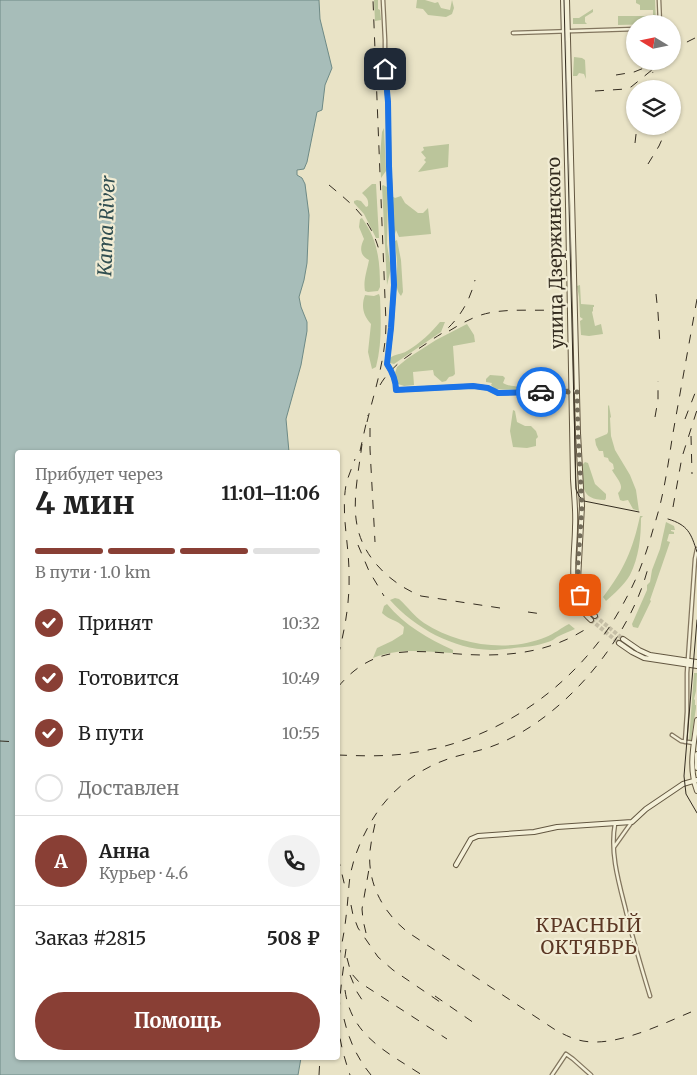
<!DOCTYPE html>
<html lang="ru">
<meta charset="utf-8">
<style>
:root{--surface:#fff;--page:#f2f2f2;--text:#222;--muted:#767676;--line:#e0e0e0;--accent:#893f35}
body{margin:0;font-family:Merriweather,serif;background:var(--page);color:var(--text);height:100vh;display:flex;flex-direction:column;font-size:19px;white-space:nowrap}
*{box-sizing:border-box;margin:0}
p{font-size:16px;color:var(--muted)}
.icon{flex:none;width:28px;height:28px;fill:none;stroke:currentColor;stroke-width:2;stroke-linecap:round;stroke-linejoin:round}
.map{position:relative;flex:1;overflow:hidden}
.panel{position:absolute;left:15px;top:450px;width:325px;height:610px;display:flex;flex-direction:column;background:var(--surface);border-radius:5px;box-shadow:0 1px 4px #0004}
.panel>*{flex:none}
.needle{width:32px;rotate:280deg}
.tools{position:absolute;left:626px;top:15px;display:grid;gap:10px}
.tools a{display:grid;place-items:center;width:55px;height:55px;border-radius:50%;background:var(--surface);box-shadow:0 1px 4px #0004;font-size:25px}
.pin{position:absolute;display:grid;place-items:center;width:42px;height:42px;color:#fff;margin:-21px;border-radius:10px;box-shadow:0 2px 8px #0006}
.courier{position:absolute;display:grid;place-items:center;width:50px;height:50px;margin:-25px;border:4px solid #1a73e8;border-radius:50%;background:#fff;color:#222;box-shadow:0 1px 6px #0007}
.headline em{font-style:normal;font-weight:700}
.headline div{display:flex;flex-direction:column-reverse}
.headline{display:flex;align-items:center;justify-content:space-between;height:85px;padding:0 20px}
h1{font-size:32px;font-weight:700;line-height:38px}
.bar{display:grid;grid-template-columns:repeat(4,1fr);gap:8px 5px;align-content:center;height:60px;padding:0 20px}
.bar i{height:6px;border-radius:4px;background:var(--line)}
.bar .active{background:var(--accent)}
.bar p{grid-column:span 4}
.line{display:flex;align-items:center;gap:12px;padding:0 20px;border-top:1px solid var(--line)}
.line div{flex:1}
.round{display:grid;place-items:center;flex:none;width:52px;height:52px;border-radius:26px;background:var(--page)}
ol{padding:0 20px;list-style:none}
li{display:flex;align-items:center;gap:15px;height:55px}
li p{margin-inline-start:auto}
li .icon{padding:5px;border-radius:50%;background:var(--accent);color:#fff;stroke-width:4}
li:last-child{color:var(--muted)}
li i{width:28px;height:28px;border:2px solid var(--line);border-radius:50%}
.primary-button{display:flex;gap:10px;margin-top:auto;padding:10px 20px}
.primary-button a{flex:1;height:58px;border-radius:30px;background:var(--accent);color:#fff;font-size:20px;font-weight:700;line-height:58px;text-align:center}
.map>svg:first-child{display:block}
.green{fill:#bbc59b}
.water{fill:#a7bdb9;stroke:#6e8a86}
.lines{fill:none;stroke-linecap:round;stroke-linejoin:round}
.secondary-tunnel{stroke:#c5bea5;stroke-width:4;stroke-dasharray:4 2;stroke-linecap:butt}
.street-casing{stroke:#82755e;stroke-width:5}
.secondary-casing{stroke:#635741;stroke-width:6}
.street{stroke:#f4f0d8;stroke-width:2.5}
.secondary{stroke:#f4f0d8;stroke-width:4}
.tram{stroke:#342c20;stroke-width:1}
.rail{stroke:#342c20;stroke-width:1;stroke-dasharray:9 9;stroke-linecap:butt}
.done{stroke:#736c5a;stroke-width:5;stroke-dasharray:0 9}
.route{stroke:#1a73e8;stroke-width:6}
.labels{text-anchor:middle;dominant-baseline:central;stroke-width:4.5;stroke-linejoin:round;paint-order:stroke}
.street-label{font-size:18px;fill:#342c20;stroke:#f1ecd4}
.water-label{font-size:19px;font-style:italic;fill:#314f51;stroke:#f1ecd4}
.neighbourhood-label{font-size:19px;letter-spacing:1px;fill:#5b3724;stroke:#f1ecd4}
</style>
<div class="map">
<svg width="697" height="1075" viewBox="0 0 697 1075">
<rect width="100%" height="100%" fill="#e9e3c6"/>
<path class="green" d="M374,0H378V9L380,10L381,20L375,21Z
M417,0H425L435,3L438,2L441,8L450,10L452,0L454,8L452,14L446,17L428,15L423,9L416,8Z
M636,0H655L656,24L618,25V16H653V10H640V5L636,3Z
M593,9V12L585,17V22L587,24H573V18H579Z
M574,57L582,58L585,60L586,79L584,74L579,73L577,76H573Z
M384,128L386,171L381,178L380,156L382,132Z
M449,144L448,167L418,172L426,162L424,160L426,158L421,152L424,150L423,147Z
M372,184H376L379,238H376L364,214L354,203V201L357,200L361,201L366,207L368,206C369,199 366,197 362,193Z
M383,185L387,187L388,193L387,244L391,269L387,285L382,186Z
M392,196L395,198L401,196L405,203L418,213H423L428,208L431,234L399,237L396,230L395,234L393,230Z
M362,218C378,240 380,261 380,287L378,291L368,292L365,291C363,280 367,271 369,260C359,255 360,247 364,239L359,227L360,219Z
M397,240L401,260L403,292L401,296C393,287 398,273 397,263C397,256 395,248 395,241Z
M580,285L581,304L594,305V307H593V311L592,312L595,326L601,324L603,334L589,336L581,335L580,321L583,319L580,317L579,297L577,286Z
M379,294L380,297C381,321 382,344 376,367L372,369L368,352L371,324C363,315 361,306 365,295L374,296Z
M440,322H445L441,332L394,364L390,363L389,359C395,353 401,355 407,351C420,343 431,333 440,322Z
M467,324L474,335L475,342L453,346L455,374L453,376L449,377L446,381L442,382L434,375L433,370L413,372L414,385L404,386L398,384L395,373L397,367L408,358L436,340Z
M490,375L503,376L505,378L503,383C510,387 514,385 520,388L518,390L495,389L491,385L492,383L486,382V379Z
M542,392L549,393L548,398L531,399V393Z
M609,405L611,417L610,418L611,436L615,450L630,475L636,490L639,511L633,509L628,500L623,501L620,500L618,493C626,486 616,478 612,470L614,469L613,464L609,461L608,458L604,457L603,451H599L596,445L595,439L607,434L608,432V406Z
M513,410L515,411L517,422L525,426H531L536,431L538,437L536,439V446L527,448L513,447L510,431Z
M585,462L588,463L595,484L606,494V498L605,500C580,500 583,485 582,465Z
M640,516H643L641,518C641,537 639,557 630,575C624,585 615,593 606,601L603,597C624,570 633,549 640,516Z
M666,522L674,526L675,530H671V531L674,532V534H669L667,541L670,542L650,600L651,601L638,628L633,627L632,624L647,590V585L650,582L652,570L660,549Z
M395,598L399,599C408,607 414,616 424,623C458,645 508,653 546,637C554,634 561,628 569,624L575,629C569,632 562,634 557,637C554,639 552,641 548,642C537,646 525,647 514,648C506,649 499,650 491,650C453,649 415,628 390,600Z
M387,604C404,625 429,639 453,650V653C423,652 402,647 373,658L377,648L392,641L403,634L404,627C397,620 389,620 382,613L384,606Z
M694,673H697L696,691L694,699L695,700V705H696V708L691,740L689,741Z"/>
<path class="water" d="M0,0H319L320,19L332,68L325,85L322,110L317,112L307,162L304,169L297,170V175L302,178L305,184L309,215L307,263L304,280L299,297L301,307L307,322V331L301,365L286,419L289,452H18V1058H301L298,1075H0Z"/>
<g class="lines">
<path class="secondary-tunnel" d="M595,616L623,639
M591,620L619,643"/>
<defs>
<path id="street" d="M383,0L385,40V69L388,102L389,165L394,285L391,328L387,364C393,373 396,380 396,390L473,386L488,388L498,393L577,391
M659,0L660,24
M513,33L635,29
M672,735L681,741L694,743
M685,742L687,712V673L695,559L697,549
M615,824C610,851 618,880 625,907C632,937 641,966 650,996
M614,847L631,823
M552,1075L566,1054L573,1059L591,1075"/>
<path id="secondary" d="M563,0L568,205L573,479C574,495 576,511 575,527C575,557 565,598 591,620
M567,0L578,433L582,506L578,580C579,594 584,606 595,616
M623,639L639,650L650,655L697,662
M619,643L632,652L644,658L697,666
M697,720C694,744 688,767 697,791
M697,754V768
M456,865L471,839L478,836L534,832L557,827L632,822L646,809L683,784L697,780"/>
</defs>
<use href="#street" class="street-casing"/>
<use href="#secondary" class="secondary-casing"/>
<use href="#street" class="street"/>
<use href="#secondary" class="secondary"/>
<path class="tram" d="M564,0L576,489L579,496L584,501L639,512
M668,519C688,525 691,533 697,552
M697,620L684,776L686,794L697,813"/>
<path class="rail" d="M672,52L683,44L697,37
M616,75L634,72L654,64
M645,89L653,72
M595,91L626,89L631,87L663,61
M635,143L637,126
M648,164L659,146L668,126
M329,185C353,205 370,218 379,250
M656,294L658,313L660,345
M449,331C459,325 469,319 481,315C503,308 529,311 552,310
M380,385C393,363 413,353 433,339C437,336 442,334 446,330C461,316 470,300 475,280
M655,417L658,400V381
M685,419L697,388
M367,422C375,389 386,357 386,323L373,0
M370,428V449L375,542
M691,436L692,474
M362,444C359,470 352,500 357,525C363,558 391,584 421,596L500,608
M360,451L368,415
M673,507L682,457L697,410
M358,545L369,571L384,596
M528,612L542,614
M338,656C345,629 350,601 349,573C349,544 341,514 346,485C348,476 352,468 355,459
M338,687C380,636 428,655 484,655C522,655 554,649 586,629
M0,741L18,742
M338,755C364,756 390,757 417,752C488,741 553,700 597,644C610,628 620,610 629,593C640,572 648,548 654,526C664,496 668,464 673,433C681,388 689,344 697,299
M375,824C373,833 371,842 370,851C367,884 384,914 409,933L554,1029C563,1034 572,1039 583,1041C616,1047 660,1025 691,1012
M338,857L346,891
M351,905L353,915L358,928L378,957L393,970L440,1002
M366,933L363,920L362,909L369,869
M346,949C342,978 337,1009 340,1038C342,1050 346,1063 350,1075
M347,958L351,973L359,982L447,1039
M338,959C345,935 347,910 349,885C351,860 364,831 378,811C396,785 424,766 454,757C468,753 484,750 498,744C566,716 630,638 648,568
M350,975L357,992L366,1006
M345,990C351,1036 387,1052 422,1075
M435,996L477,1025
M344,1019C349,1040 357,1058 371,1075
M319,1075L320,1058"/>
</g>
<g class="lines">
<path class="done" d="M541,392H577L578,433L582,506L578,563V586L580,595"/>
<path class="route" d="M385,69L388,102L389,166L394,285L391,328L387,364C393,373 396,380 396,390L473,386L488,388L498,393L541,392"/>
</g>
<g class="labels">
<g class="street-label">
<text transform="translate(555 253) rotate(-91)">улица Дзержинского</text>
</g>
<g class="water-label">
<text transform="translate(106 226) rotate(-88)">Kama River</text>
</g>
<g class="neighbourhood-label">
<text x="589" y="925">КРАСНЫЙ<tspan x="589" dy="22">ОКТЯБРЬ</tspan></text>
</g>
</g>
</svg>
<div class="tools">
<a><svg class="needle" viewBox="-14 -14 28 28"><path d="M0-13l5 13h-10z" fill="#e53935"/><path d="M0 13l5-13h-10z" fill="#767676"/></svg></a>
<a><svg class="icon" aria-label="layers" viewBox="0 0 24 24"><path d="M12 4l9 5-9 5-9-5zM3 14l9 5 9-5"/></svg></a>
</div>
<div class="pin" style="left:580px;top:595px;background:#ea580c"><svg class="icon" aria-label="bag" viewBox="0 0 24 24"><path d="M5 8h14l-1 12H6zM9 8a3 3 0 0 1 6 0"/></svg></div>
<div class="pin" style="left:385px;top:69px;background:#1f2937"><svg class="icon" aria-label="home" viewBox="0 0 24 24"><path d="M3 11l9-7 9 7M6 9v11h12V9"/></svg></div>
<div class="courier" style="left:541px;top:392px"><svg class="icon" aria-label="car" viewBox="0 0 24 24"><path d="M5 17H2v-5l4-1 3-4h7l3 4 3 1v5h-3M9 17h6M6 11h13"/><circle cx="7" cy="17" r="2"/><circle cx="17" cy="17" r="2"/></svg></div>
<section class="panel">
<div class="headline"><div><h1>4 мин</h1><p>Прибудет через</p></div><em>11:01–11:06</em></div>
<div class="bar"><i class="active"></i><i class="active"></i><i class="active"></i><i></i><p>В пути · 1.0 km</p></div>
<ol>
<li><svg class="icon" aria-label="check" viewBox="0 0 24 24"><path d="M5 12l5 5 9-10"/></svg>Принят<p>10:32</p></li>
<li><svg class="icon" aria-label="check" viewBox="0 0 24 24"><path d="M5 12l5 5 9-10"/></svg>Готовится<p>10:49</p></li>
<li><svg class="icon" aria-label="check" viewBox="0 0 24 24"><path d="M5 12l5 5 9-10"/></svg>В пути<p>10:55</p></li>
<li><i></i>Доставлен</li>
</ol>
<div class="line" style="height:90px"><b class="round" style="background:var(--accent);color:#fff">А</b><div><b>Анна</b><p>Курьер · 4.6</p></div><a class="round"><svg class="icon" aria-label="phone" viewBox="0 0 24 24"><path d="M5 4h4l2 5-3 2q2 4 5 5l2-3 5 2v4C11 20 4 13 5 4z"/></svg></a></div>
<div class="line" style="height:65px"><div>Заказ #2815</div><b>508 ₽</b></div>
<div class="primary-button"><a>Помощь</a></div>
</section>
</div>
